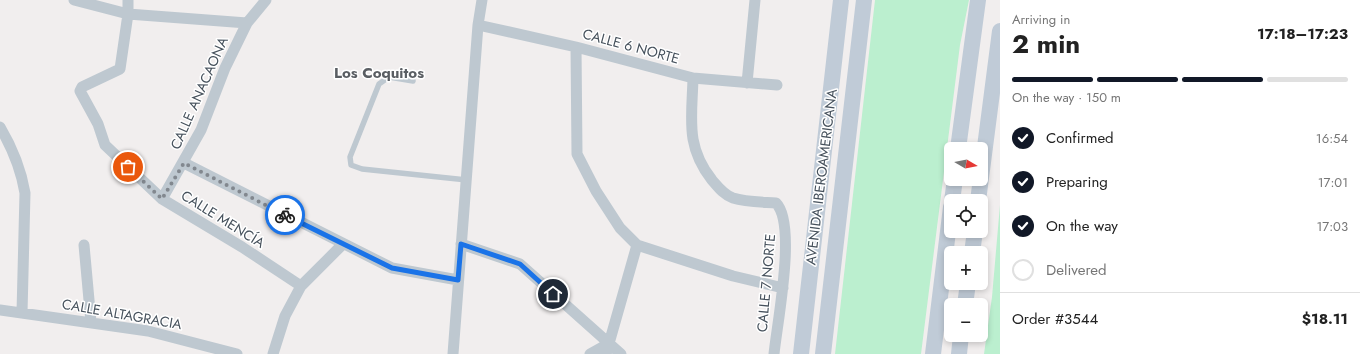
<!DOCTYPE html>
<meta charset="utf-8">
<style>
:root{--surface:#fff;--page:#f6f6f6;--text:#222;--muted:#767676;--line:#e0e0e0;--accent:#111827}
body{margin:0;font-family:Jost,sans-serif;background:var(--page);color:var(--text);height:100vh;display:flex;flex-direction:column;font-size:15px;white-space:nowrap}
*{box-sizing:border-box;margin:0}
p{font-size:13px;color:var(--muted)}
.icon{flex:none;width:22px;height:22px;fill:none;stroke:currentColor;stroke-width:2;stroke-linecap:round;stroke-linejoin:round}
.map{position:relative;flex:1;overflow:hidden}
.side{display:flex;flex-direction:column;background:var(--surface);width:360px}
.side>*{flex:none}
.needle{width:26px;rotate:100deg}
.controls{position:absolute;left:944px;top:142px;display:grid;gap:8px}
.controls a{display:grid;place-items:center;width:44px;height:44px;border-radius:6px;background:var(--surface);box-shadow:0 2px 6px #0003;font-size:20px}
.pin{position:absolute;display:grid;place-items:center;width:34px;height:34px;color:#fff;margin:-17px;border:2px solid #fff;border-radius:50%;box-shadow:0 1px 4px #0007}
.courier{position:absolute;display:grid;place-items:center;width:40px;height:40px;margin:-20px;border:3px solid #1a73e8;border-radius:50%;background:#fff;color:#222;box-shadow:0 1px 5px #0007}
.overview em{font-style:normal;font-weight:700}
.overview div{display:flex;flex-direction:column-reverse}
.overview{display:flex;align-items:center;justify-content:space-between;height:68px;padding:0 12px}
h1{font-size:26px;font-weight:700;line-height:30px}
.bar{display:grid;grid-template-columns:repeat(4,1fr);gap:6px 4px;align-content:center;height:48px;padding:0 12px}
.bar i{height:5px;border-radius:3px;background:var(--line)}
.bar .selected{background:var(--accent)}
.bar p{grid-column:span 4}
.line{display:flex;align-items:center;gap:10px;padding:0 12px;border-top:1px solid var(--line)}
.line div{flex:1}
ol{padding:0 12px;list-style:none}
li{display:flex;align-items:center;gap:12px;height:44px}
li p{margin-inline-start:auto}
li .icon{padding:4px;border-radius:50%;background:var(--accent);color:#fff;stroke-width:4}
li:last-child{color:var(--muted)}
li i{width:22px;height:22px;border:2px solid var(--line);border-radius:50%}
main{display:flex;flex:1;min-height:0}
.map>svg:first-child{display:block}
.green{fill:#bbefcf}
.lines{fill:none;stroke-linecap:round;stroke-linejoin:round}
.lane{stroke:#bec8d0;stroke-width:5.5}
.street{stroke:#bec8d0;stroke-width:11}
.secondary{stroke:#c0cbd7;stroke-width:16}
.done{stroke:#82888f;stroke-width:4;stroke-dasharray:0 7.2}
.route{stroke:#1a73e8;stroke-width:5}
.labels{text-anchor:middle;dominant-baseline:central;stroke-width:3;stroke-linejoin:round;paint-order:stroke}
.street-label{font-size:14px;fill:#46515c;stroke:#fff}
.neighbourhood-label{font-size:15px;font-weight:bold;fill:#5a5e63;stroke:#fff}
</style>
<main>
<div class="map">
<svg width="1000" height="354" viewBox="0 0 1000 354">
<rect width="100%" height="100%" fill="#f1eeee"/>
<path class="green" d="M875,0H969L960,45L921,354H835Z
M1000,205V354H984L992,297Z"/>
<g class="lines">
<path class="lane" d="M413,81L389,77L379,84L350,157L351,165L362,169L467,180"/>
<path class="street" d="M74,0L128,14L247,23
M128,0V14L120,69L82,87L80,91L98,124L105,145L162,199L242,247L301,286
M478,25L576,47L693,78L777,85
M576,47L577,154L596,191L620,228L637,245L733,276L783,288
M693,78C692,118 685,146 712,180C718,187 724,195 733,198C746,202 762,202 776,203C797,224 777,323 774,354
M747,83L755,0
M0,127C13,149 21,169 25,193L22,313
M184,163L392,268L458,280
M162,199L201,130L225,68L247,23L266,0
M461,244L520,264L621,354
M84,245L91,322
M0,310L148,331L237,354
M273,354L285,316L301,286L343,244
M453,354L478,25L482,0
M590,354L608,344
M606,354L637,245"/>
<path class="secondary" d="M958,149L978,0
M952,201L955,179
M978,201L1000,31
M972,253L975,231
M965,305L968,283
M801,354L841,0
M823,354L864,0
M933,354L951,207
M959,354L961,335"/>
</g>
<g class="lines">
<path class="done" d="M128,167L162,199L184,163L285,215"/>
<path class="route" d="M285,215L392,268L458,280L461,244L520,264L553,294"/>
</g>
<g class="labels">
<g class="street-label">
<text transform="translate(631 46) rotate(15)">CALLE 6 NORTE</text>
<text transform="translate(199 93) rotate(-66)">CALLE ANACAONA</text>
<text transform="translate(821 177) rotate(-83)">AVENIDA IBEROAMERICANA</text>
<text transform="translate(223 219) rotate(32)">CALLE MENCÍA</text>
<text transform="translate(766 283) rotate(-85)">CALLE 7 NORTE</text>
<text transform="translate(122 314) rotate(10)">CALLE ALTAGRACIA</text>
</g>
<g class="neighbourhood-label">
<text x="379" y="73">Los Coquitos</text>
</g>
</g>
</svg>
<div class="controls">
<a><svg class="needle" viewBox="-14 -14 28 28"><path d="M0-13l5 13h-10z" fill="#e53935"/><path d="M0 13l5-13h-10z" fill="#767676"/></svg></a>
<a><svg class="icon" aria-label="locate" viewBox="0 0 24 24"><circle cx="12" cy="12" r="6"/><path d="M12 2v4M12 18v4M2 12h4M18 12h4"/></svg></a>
<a>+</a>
<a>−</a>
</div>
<div class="pin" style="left:128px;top:167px;background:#ea580c"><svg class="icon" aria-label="bag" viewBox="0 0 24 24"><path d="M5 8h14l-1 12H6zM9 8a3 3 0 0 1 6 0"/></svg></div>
<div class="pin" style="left:553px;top:294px;background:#1f2937"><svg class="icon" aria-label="home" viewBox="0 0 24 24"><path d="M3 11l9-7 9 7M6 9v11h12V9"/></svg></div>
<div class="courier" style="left:285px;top:215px"><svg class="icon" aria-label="bike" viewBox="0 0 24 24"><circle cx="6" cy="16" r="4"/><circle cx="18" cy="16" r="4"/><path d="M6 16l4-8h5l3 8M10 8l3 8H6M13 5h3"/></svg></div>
</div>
<section class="side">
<div class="overview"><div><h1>2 min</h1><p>Arriving in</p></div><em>17:18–17:23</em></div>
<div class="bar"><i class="selected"></i><i class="selected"></i><i class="selected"></i><i></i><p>On the way · 150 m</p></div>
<ol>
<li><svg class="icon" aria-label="check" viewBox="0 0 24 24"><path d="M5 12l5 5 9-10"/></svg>Confirmed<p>16:54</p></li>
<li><svg class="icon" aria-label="check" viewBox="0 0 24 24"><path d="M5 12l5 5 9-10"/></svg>Preparing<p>17:01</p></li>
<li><svg class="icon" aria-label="check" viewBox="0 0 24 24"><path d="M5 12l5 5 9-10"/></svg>On the way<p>17:03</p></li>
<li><i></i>Delivered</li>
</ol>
<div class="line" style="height:52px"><div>Order #3544</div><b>$18.11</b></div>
</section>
</main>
